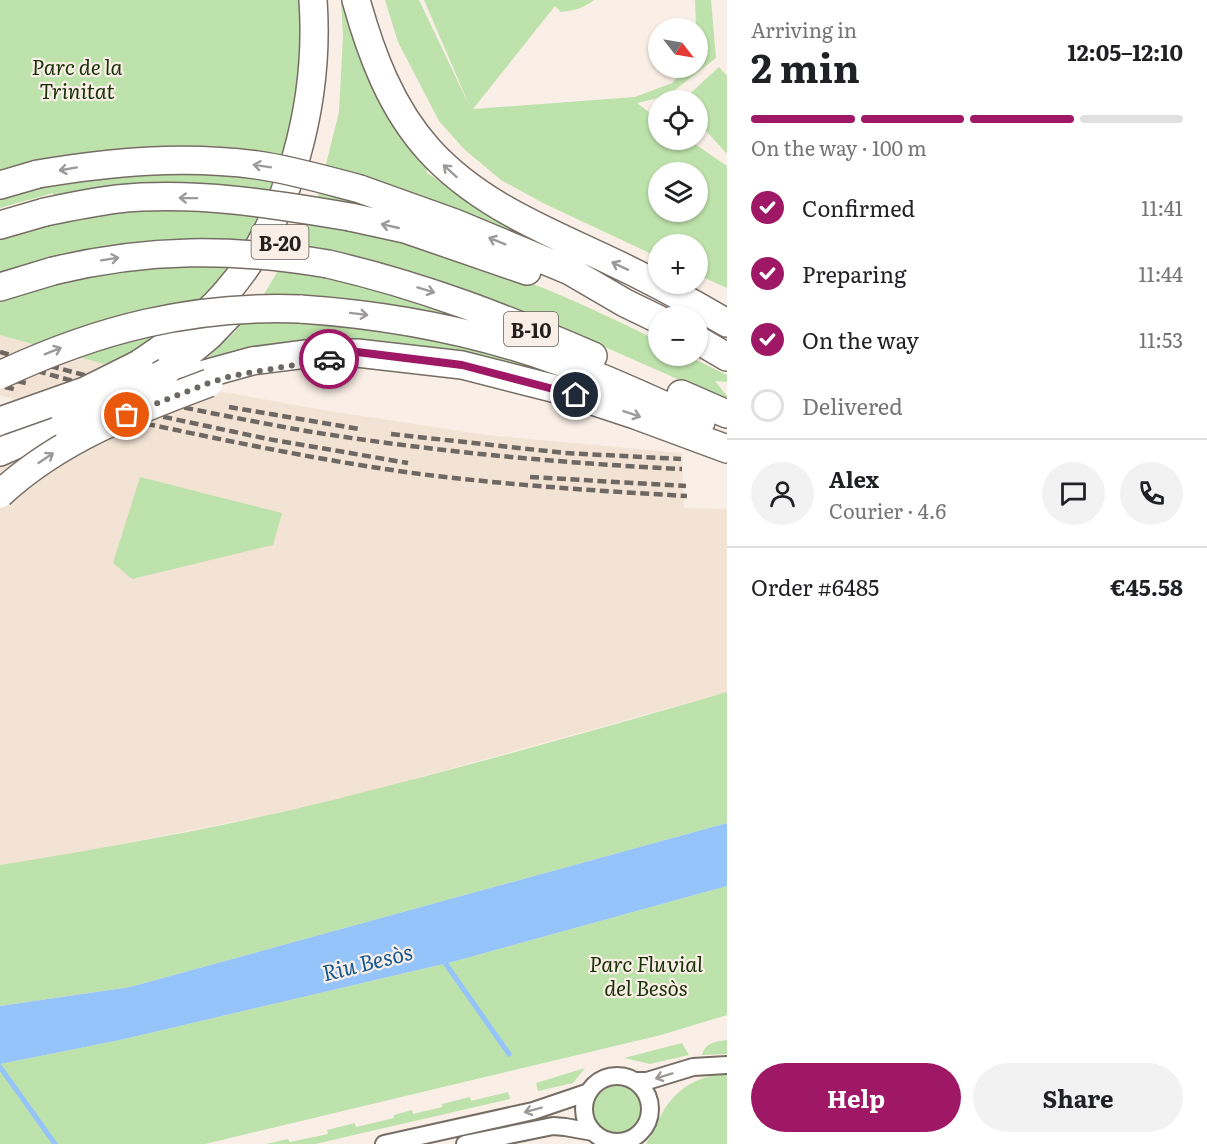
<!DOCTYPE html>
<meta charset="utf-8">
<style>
:root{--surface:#fff;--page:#f2f2f2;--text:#202124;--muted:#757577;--line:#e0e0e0;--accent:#9f1866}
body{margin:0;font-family:Literata,serif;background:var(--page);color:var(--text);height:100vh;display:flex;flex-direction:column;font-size:22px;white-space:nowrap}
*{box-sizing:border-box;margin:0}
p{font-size:20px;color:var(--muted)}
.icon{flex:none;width:33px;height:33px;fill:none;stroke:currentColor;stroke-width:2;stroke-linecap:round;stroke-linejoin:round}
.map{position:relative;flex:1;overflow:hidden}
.side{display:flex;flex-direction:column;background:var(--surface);width:480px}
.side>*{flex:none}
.needle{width:39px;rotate:121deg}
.controls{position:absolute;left:648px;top:18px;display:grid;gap:12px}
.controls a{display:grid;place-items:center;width:60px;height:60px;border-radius:50%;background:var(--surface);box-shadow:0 2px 4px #0004;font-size:30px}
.pin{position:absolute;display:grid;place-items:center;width:51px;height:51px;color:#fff;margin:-26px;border:3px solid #fff;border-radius:50%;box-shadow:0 2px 6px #0007}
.courier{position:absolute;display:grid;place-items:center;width:60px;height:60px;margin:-30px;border:4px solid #9f1866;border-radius:50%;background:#fff;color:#222;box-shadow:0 2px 8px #0007}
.head em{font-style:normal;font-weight:700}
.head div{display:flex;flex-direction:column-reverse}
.head{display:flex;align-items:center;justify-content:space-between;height:102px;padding:0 24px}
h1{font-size:39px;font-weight:700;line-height:45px}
.bar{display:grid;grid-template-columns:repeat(4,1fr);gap:9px 6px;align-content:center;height:72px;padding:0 24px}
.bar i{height:8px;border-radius:4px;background:var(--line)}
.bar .active{background:var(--accent)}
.bar p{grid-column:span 4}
.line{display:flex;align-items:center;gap:15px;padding:0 24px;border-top:2px solid var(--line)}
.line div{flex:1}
.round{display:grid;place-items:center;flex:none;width:63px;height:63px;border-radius:32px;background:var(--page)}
ol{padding:0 24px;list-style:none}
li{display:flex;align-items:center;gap:18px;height:66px}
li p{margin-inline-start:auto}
li .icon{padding:6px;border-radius:50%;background:var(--accent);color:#fff;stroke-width:4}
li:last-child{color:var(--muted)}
li i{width:33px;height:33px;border:3px solid var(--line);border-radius:50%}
.button{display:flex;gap:12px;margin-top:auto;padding:12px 24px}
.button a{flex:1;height:69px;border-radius:36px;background:var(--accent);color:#fff;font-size:24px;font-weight:700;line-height:69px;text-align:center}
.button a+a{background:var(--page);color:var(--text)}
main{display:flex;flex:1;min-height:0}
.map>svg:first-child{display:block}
.built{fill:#f3e3d4}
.green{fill:#bee2ab;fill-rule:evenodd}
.water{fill:#94c4f9}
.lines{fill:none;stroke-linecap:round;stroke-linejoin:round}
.stream{stroke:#94c4f9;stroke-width:5}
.minor-casing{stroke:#766d65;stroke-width:20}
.trunk-casing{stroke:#766d65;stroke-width:30}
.minor{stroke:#fff;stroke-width:16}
.trunk{stroke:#fff;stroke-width:27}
.rail{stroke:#6e6762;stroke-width:4.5;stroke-dasharray:9 4.5;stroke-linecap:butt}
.trunk-bridge-casing{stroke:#766d65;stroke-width:30;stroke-linecap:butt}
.trunk-bridge{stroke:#fff;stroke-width:27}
.oneway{stroke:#9c9a99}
.done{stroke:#6e6863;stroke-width:6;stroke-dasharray:0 10.8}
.route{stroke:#9f1866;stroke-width:8}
.labels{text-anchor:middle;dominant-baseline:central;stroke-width:4.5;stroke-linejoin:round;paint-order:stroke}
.shield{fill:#f9efe6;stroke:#635d59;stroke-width:1.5}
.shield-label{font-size:20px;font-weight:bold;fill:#231f1c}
.park-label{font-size:21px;font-style:italic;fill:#193107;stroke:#f9efe6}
.water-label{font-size:22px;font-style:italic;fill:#155997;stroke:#f9efe6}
</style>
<main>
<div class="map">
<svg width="727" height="1144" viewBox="0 0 727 1144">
<rect width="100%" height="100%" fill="#f9efe6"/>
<path class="built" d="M0,335L104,364L218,391L323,410L486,435L682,453L684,508L727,509V692L363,793L262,816L71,854L0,865V437L46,416L85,423L0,395Z"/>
<path class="green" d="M0,0H300L303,37L297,108L275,181L249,239L231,268L204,300L168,332L128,356L104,364L0,335V302L57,285L51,257L0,273V238L60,221L53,193L0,208Z
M341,0H344L429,166L426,172L473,204L540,241L539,243L423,196L363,177L344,228C454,248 559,291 658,341V356H688L727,375V382L715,381L727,396V401C596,343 473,285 333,252L320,278C377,288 430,306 484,326L338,323L430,338L523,361L603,391L488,364L196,368L235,332L260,301L298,237L318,196L339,112L343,36Z
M385,0H419L471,109L424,0H594C584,8 573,11 561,12L555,6L473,109L635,97L672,83L686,68H698V28H696L695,0H711L716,58L667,96L637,103L658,119V140H689L727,166V288L698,275V244H658V257L543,203L501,180L464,149L439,121L398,42ZM658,172H698V212H658Z
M719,67L727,76V154L698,122V100H683Z
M140,477L282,513L273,545L132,579L113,563Z
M727,692V823L130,987L0,1006V865C122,845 245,823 364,792C486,761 607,727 727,692Z
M727,886V1015L661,1035L205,1144H0V1064L120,1040L452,962Z
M727,1040V1054L702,1055C706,1042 715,1042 727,1040Z
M682,1043L689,1055L650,1064L624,1058Z
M585,1068L573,1083L538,1091L536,1083Z
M727,1074V1144H646C653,1133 657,1121 664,1110C678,1087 700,1075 727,1074Z
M593 1110a24 24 0 1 1 48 0a24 24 0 1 1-48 0Z
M508,1092L510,1099L315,1144H266L288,1139L290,1142L328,1134L327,1130L355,1123L356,1127L394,1118V1115L412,1110L413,1114L442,1107V1104L470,1097L471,1101Z"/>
<path class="water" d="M727,823V886L452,962L120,1040L0,1064V1006L130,987Z"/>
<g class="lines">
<path class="stream" d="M443,960L509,1054
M0,1067L55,1144"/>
<defs>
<path id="minor" d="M584 1109a33 33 0 1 1 66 0a33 33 0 1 1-66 0Z
M635,1081H647L693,1067L727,1065
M384,1144L533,1111L589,1092
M465,1144L553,1126L565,1127L593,1132"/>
<path id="trunk" d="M356,0C371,54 391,108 429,150C476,202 540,228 602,257C645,277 686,299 727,323
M0,185L38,174
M360,189L455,223L570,271L625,303L658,319
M350,217L405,229L527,271
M0,225L45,212
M328,264C423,286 505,318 593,356
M0,287L53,271
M300,309C389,315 475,331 558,361C607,378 654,401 701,422
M698,340L727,357
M139,364C170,343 199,323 224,295C291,220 320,99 313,0
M166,372L209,336L232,312
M194,377L252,361L306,354L357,353L462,365L556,389L635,415L727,449
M681,394L727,414
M0,452L64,424"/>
</defs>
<use href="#minor" class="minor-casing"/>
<use href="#trunk" class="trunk-casing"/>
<use href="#minor" class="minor"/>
<use href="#trunk" class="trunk"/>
<path class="rail" d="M0,352L14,356
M50,366L88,376
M37,371L73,381
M17,381L30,384
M5,387L18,390
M171,405C216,414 261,423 306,431C430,451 556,463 682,469
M229,407L359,429
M150,414L268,439L408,463
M133,421C228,441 323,461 420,474C509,485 598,491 687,496
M391,434L565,453L681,459
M530,477L686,486"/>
<defs>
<path id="trunk-bridge" d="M38,174C111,162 183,155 257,165C292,170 326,180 360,189
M45,212C69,207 93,202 117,199C195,191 274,204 350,217
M53,271C147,248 233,248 328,264
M0,375C98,329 192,305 300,309
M0,421L85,391L139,364
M64,424L118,400L166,372
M0,494C59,439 134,411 209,383"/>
</defs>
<use href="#trunk-bridge" class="trunk-bridge-casing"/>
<use href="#trunk-bridge" class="trunk-bridge"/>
</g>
<defs><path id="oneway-shaft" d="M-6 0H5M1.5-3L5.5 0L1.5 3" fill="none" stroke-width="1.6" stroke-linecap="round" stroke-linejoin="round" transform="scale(1.5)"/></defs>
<g class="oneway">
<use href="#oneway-shaft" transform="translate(262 166) rotate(-171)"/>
<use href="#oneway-shaft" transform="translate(68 169) rotate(170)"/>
<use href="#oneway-shaft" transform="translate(450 171) rotate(-138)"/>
<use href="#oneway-shaft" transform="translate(188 198) rotate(-179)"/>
<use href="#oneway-shaft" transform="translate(390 226) rotate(-167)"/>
<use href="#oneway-shaft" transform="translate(497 241) rotate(-158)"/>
<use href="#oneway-shaft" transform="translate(110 259) rotate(-9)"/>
<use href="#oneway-shaft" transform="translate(620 266) rotate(-155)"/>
<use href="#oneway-shaft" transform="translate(426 290) rotate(17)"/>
<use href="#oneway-shaft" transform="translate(359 314) rotate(7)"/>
<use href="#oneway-shaft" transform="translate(53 351) rotate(-22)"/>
<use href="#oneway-shaft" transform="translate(632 414) rotate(19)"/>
<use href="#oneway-shaft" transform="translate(46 458) rotate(-34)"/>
<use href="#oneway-shaft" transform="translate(664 1076) rotate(163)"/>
<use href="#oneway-shaft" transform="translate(533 1110) rotate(165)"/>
</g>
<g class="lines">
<path class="done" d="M127,415L209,383L231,376L329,359"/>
<path class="route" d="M329,359L357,352L462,365L576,395"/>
</g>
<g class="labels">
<g class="shield">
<rect x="251.5" y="225" width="57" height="34" rx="4.5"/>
<rect x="504" y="312" width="54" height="34" rx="4.5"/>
</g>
<g class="shield-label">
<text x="280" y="242">B-20</text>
<text x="531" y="329">B-10</text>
</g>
<g class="park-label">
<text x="77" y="65">Parc de la<tspan x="77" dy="24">Trinitat</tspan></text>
<text x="646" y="962">Parc Fluvial<tspan x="646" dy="24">del Besòs</tspan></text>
</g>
<g class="water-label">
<text transform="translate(367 961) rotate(-14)">Riu Besòs</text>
</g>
</g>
</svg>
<div class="controls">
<a><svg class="needle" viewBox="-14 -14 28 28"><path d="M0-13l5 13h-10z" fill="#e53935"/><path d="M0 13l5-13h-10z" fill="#757577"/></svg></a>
<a><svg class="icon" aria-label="locate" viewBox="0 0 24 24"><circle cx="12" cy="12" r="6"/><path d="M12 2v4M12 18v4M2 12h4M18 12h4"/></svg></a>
<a><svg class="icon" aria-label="layers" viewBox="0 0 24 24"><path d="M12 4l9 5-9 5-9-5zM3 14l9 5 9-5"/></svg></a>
<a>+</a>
<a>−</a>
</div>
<div class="pin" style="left:127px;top:415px;background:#ea580c"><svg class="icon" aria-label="bag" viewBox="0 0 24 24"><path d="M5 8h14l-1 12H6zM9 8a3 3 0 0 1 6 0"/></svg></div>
<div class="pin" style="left:576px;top:395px;background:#1f2937"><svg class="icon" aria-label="home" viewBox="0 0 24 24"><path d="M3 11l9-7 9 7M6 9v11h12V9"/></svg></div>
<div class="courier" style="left:329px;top:359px"><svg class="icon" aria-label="car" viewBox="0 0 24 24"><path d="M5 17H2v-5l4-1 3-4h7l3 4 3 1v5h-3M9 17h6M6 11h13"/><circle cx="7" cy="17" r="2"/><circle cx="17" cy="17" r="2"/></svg></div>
</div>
<section class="side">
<div class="head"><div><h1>2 min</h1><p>Arriving in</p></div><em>12:05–12:10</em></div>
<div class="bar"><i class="active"></i><i class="active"></i><i class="active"></i><i></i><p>On the way · 100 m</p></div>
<ol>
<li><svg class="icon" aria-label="check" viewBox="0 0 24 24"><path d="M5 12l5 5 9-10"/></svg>Confirmed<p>11:41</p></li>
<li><svg class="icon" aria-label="check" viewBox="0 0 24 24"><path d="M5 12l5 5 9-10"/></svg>Preparing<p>11:44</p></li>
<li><svg class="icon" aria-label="check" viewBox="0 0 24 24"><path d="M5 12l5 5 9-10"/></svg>On the way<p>11:53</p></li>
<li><i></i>Delivered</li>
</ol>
<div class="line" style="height:108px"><a class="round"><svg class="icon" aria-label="person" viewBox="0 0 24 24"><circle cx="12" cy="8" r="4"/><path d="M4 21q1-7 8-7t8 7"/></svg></a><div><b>Alex</b><p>Courier · 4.6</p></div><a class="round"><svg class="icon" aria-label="chat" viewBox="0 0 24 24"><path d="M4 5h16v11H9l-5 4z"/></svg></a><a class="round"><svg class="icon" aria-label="phone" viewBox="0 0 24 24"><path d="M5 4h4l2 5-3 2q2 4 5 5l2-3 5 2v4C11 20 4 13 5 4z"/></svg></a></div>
<div class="line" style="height:78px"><div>Order #6485</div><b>€45.58</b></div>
<div class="button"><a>Help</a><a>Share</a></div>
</section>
</main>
